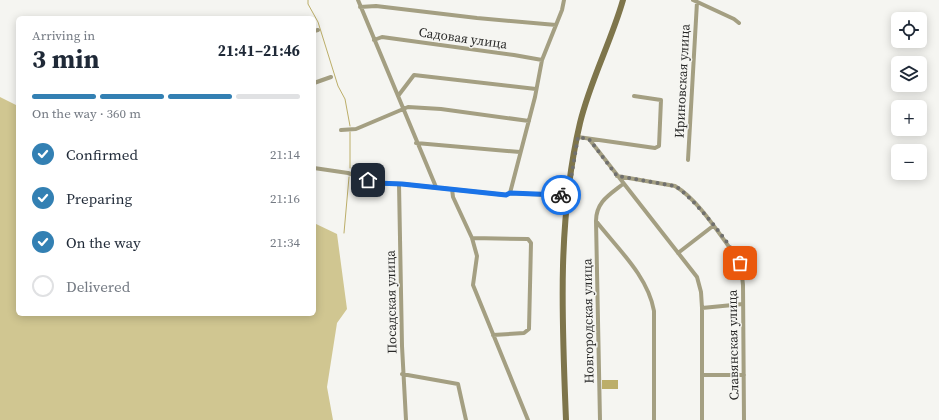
<!DOCTYPE html>
<meta charset="utf-8">
<style>
:root{--surface:#fff;--page:#f2f2f3;--text:#1f2937;--muted:#747a83;--line:#e0e1e3;--accent:#3380b3}
body{margin:0;font-family:"Source Serif 4",serif;background:var(--page);color:var(--text);height:100vh;display:flex;flex-direction:column;font-size:15px;white-space:nowrap}
*{box-sizing:border-box;margin:0}
p{font-size:13px;color:var(--muted)}
.icon{flex:none;width:22px;height:22px;fill:none;stroke:currentColor;stroke-width:2;stroke-linecap:round;stroke-linejoin:round}
.map{position:relative;flex:1;overflow:hidden}
.side{position:absolute;left:16px;top:16px;width:300px;height:300px;display:flex;flex-direction:column;background:var(--surface);border-radius:6px;box-shadow:0 2px 10px #0003}
.side>*{flex:none}
.tools{position:absolute;left:891px;top:12px;display:grid;gap:8px}
.tools a{display:grid;place-items:center;width:36px;height:36px;border-radius:6px;background:var(--surface);box-shadow:0 2px 10px #0003;font-size:20px}
.pin{position:absolute;display:grid;place-items:center;width:34px;height:34px;color:#fff;margin:-17px;border-radius:8px;box-shadow:0 2px 6px #0006}
.courier{position:absolute;display:grid;place-items:center;width:40px;height:40px;margin:-20px;border:3px solid #1a73e8;border-radius:50%;background:#fff;color:#222;box-shadow:0 1px 5px #0007}
.head em{font-style:normal;font-weight:700}
.head div{display:flex;flex-direction:column-reverse}
.head{display:flex;align-items:center;justify-content:space-between;height:68px;padding:0 16px}
h1{font-size:26px;font-weight:700;line-height:30px}
.bar{display:grid;grid-template-columns:repeat(4,1fr);gap:6px 4px;align-content:center;height:48px;padding:0 16px}
.bar i{height:5px;border-radius:3px;background:var(--line)}
.bar .active{background:var(--accent)}
.bar p{grid-column:span 4}
ol{padding:0 16px;list-style:none}
li{display:flex;align-items:center;gap:12px;height:44px}
li p{margin-inline-start:auto}
li .icon{padding:4px;border-radius:50%;background:var(--accent);color:#fff;stroke-width:4}
li:last-child{color:var(--muted)}
li i{width:22px;height:22px;border:2px solid var(--line);border-radius:50%}
.map>svg:first-child{display:block}
.green{fill:#d0c691}
.water{fill:#bcae69}
.lines{fill:none;stroke-linecap:round;stroke-linejoin:round}
.stream{stroke:#bcae69;stroke-width:1}
.street{stroke:#a49f82;stroke-width:4}
.secondary{stroke:#7e754b;stroke-width:6}
.done{stroke:#70706e;stroke-width:4;stroke-dasharray:0 7.2}
.route{stroke:#1a73e8;stroke-width:5}
.labels{text-anchor:middle;dominant-baseline:central;stroke-width:3;stroke-linejoin:round;paint-order:stroke}
.street-label{font-size:13px;fill:#292928;stroke:#f5f5f1}
</style>
<div class="map">
<svg width="939" height="420" viewBox="0 0 939 420">
<rect width="100%" height="100%" fill="#f5f5f1"/>
<path class="green" d="M0,97L18,106V314H314V223L337,234L347,309L337,323L327,387L333,420H0Z"/>
<path class="water" d="M602,380H618V389H602Z"/>
<g class="lines">
<path class="stream" d="M308,0V4L318,22L338,86L345,99L350,126
M350,168V132
M344,233L349,177"/>
<path class="street" d="M358,0L436,187
M693,0L734,19L739,23
M360,7L376,6L477,18L556,25
M314,31L318,30
M374,40L382,37L514,55L542,60
M314,83L331,77
M398,96L414,75L536,89
M341,130L356,129L408,107L441,109L529,121
M578,137L655,148L659,146L661,100L634,96
M589,139L697,277L701,292L702,308V420
M416,143L520,152
M688,160L697,2
M314,168L348,173L376,183L402,184L506,195L510,193L568,196
M617,176L675,186C700,201 720,236 738,259L741,266L743,285L744,420
M399,184L402,346L406,420
M623,184C609,195 596,202 596,221C617,248 648,276 654,311V420
M452,189L453,197L472,238L477,256L473,285L528,420
M510,193L535,97L542,60L562,10L564,0
M596,221L600,420
M472,238L528,239L531,243L529,329L524,333L493,335
M678,253L713,226
M702,308L743,304
M402,374L458,384L466,420
M702,375H744"/>
<path class="secondary" d="M566,420C562,321 557,221 580,123C590,81 611,42 623,0"/>
</g>
<g class="lines">
<path class="done" d="M561,195L568,196L578,137L589,139L617,176L675,186C692,196 731,244 740,263"/>
<path class="route" d="M368,180L376,183L402,184L506,195L510,193L561,195"/>
</g>
<g class="labels">
<g class="street-label">
<text transform="translate(463 38) rotate(8)">Садовая улица</text>
<text transform="translate(682 81) rotate(-87)">Ириновская улица</text>
<text transform="translate(391 302) rotate(-91)">Посадская улица</text>
<text transform="translate(588 321) rotate(-91)">Новгородская улица</text>
<text transform="translate(733 345) rotate(-91)">Славянская улица</text>
</g>
</g>
</svg>
<div class="tools">
<a><svg class="icon" aria-label="locate" viewBox="0 0 24 24"><circle cx="12" cy="12" r="6"/><path d="M12 2v4M12 18v4M2 12h4M18 12h4"/></svg></a>
<a><svg class="icon" aria-label="layers" viewBox="0 0 24 24"><path d="M12 4l9 5-9 5-9-5zM3 14l9 5 9-5"/></svg></a>
<a>+</a>
<a>−</a>
</div>
<div class="pin" style="left:740px;top:263px;background:#ea580c"><svg class="icon" aria-label="bag" viewBox="0 0 24 24"><path d="M5 8h14l-1 12H6zM9 8a3 3 0 0 1 6 0"/></svg></div>
<div class="pin" style="left:368px;top:180px;background:#1f2937"><svg class="icon" aria-label="home" viewBox="0 0 24 24"><path d="M3 11l9-7 9 7M6 9v11h12V9"/></svg></div>
<div class="courier" style="left:561px;top:195px"><svg class="icon" aria-label="bike" viewBox="0 0 24 24"><circle cx="6" cy="16" r="4"/><circle cx="18" cy="16" r="4"/><path d="M6 16l4-8h5l3 8M10 8l3 8H6M13 5h3"/></svg></div>
<section class="side">
<div class="head"><div><h1>3 min</h1><p>Arriving in</p></div><em>21:41–21:46</em></div>
<div class="bar"><i class="active"></i><i class="active"></i><i class="active"></i><i></i><p>On the way · 360 m</p></div>
<ol>
<li><svg class="icon" aria-label="check" viewBox="0 0 24 24"><path d="M5 12l5 5 9-10"/></svg>Confirmed<p>21:14</p></li>
<li><svg class="icon" aria-label="check" viewBox="0 0 24 24"><path d="M5 12l5 5 9-10"/></svg>Preparing<p>21:16</p></li>
<li><svg class="icon" aria-label="check" viewBox="0 0 24 24"><path d="M5 12l5 5 9-10"/></svg>On the way<p>21:34</p></li>
<li><i></i>Delivered</li>
</ol>
</section>
</div>
